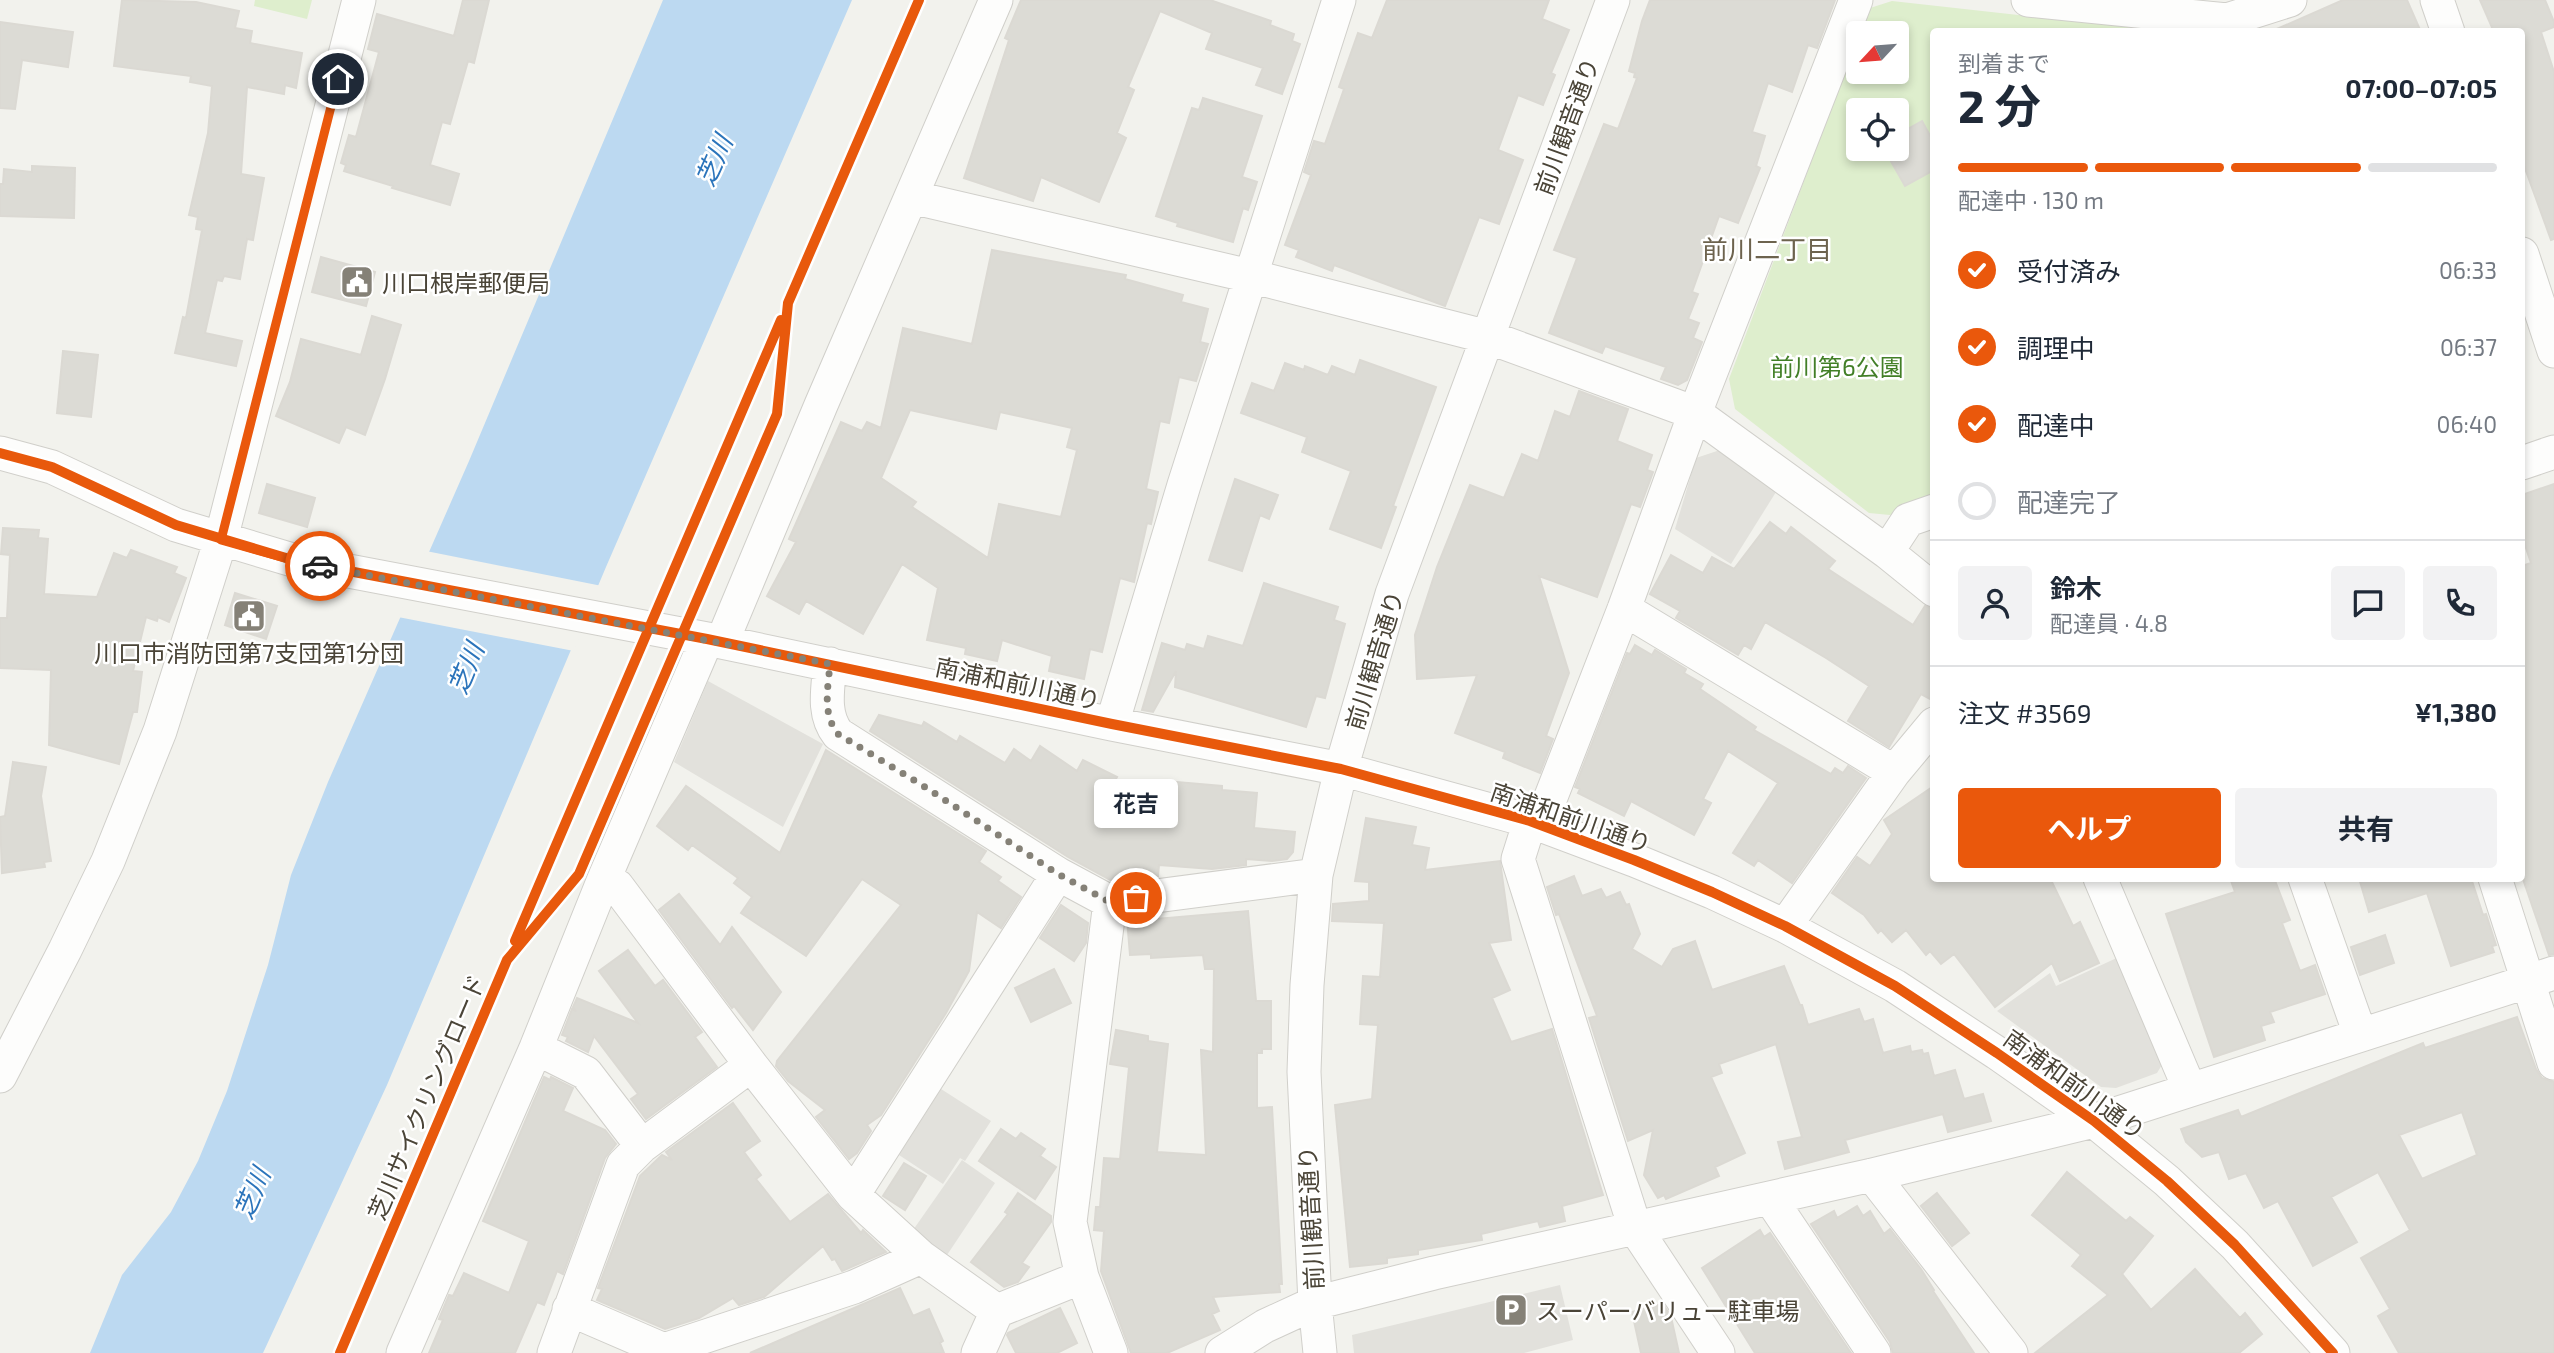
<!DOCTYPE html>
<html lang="ja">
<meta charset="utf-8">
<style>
:root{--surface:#fff;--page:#f2f2f3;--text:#1f2937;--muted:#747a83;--line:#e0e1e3;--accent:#ea580c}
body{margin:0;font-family:"Exo 2","Noto Sans JP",sans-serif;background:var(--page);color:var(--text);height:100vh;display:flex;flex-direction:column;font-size:26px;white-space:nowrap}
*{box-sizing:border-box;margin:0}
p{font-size:23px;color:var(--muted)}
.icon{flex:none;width:38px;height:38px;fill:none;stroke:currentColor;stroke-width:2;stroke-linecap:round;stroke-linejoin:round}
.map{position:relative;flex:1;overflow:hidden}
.details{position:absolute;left:1930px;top:28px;width:595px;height:854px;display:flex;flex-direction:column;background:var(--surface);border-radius:7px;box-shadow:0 4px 10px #0003}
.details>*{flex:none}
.needle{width:46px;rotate:244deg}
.controls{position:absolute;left:1846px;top:21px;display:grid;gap:14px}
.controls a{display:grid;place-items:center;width:63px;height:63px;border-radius:7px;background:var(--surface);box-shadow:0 4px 10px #0003;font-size:35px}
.pin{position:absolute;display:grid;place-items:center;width:60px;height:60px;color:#fff;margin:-30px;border:4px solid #fff;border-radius:50%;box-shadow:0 2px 7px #0007}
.courier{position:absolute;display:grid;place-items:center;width:70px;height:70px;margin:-35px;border:5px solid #ea580c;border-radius:50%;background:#fff;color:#222;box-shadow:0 2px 9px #0007}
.bubble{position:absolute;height:49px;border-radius:7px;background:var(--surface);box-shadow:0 4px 10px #0003;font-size:23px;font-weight:700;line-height:49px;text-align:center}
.head em{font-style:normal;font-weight:700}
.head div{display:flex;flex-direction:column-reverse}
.head{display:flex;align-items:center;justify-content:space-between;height:119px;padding:0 28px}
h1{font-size:46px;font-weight:700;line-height:52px}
.bar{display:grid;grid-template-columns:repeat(4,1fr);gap:10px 7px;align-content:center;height:84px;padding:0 28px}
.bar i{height:9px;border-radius:5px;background:var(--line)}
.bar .selected{background:var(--accent)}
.bar p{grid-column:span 4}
.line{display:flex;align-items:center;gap:18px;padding:0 28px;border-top:2px solid var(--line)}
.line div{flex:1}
.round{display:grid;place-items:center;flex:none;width:74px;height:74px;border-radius:7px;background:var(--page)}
ol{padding:0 28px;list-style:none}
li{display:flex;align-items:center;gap:21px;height:77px}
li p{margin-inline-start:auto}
li .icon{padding:7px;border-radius:50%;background:var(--accent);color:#fff;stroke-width:4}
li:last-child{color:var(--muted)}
li i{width:38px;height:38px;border:4px solid var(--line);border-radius:50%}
.cta{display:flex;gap:14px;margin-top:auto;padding:14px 28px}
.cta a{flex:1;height:80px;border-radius:7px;background:var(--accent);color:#fff;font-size:28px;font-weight:700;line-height:80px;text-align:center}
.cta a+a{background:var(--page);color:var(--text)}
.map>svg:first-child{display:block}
.green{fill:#deeecd;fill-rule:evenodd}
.parking{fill:#e2e1dc}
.water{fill:#bcd9f1}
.pier{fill:#f2f2ed}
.building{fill:#dcdbd5;stroke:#dbd9d3;stroke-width:2;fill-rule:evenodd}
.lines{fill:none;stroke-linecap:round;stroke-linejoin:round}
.minor-casing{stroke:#d0cfca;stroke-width:35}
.minor{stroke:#fdfdfc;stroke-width:33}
.cycleway-casing{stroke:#fff;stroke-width:15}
.cycleway{stroke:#e8590c;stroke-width:10}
.done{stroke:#858177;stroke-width:7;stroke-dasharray:0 12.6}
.route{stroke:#ea580c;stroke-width:9}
.labels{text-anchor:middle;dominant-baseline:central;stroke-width:5;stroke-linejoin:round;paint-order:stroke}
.street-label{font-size:24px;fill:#4a4437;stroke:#fff}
.poi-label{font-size:24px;fill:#4a4437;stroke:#fff;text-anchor:start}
.park-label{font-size:24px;fill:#427f27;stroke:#fff}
.water-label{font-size:26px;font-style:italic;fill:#2b74bb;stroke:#fff}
.neighbourhood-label{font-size:26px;fill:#6d634e;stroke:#fff}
</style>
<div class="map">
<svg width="2554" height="1353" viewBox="0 0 2554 1353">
<rect width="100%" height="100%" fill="#f2f2ed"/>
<path class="green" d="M255,0H312L307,19L254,6Z
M1892,1L2163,31L1934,32V500L1890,515L1869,513L1735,409L1729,379L1858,38V72H1897V33H1860L1870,8ZM1858,110H1897V149H1858Z"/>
<path class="parking" d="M1720,450L1776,492L1731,564L1675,529L1696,458Z
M708,681L823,744L783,827L674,762Z
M2121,956L2166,1058L2157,1073L2116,1088L2101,1087L1997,1011L2050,973L2056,986Z
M941,1089L991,1121L965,1161L960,1158L943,1184L899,1155Z
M962,1160L995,1183L945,1258L911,1233Z
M1560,1285L1573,1340L1524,1353H1354L1352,1335Z"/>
<path class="water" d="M663,0H852L606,567L387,1085L263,1353H90L122,1275L171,1212L198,1161L227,1091L268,965L291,875L328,782L469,461Z"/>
<path class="pier" d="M426,551L602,586L574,651L398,617Z"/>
<path class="building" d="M122,0L196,2L239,11L235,28L252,31L250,43L302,53L296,88L285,85L284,94L247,87L241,174L264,178L253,240L247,239L240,279L224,276L222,281L217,280L205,333L242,341L236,366L175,353L183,317L186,318L202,230L196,229L198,217L189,215L208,133L212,86L190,82L191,76L114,66Z
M463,0H489L474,63L468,61L450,124L442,122L430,165L459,174L450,205L392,188L393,186L344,171L346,165L341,163L349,135L356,137L379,52L368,49L377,14L454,36Z
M1021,0H1210L1271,21L1270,25L1294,34L1292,41L1300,44L1282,94L1256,85L1263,68L1206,49L1212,33L1160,11L1128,87L1134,90L1117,133L1126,138L1099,202L1041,177L1033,201L964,178L1009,40L1005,38Z
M1387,0H1549L1542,19L1569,30L1551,73L1555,75L1543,105L1518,95L1498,150L1523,160L1499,224L1479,217L1445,306L1334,265L1332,271L1296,257L1299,250L1285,245L1311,175L1304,172L1314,141L1325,144L1344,89L1339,87L1358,33L1372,38Z
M1650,0H1835L1817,48L1808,45L1792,92L1768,83L1752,132L1765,136L1756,166L1760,168L1738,223L1719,216L1692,292L1698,294L1688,319L1699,323L1693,338L1702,342L1687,380L1678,385L1661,379L1666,367L1605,346L1602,353L1549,333L1577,258L1554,250L1604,124L1618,129L1637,78L1634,77L1635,73L1629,71L1642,21Z
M2343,0H2407L2421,32H2270Z
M2480,0H2545L2554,22V27L2541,32L2554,72V239L2551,240L2522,160V32H2494Z
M0,22L73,32L68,67L22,60L15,109L0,108Z
M1203,98L1262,116L1242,177L1257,182L1248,210L1243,208L1233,242L1177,226L1178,223L1156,216L1192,108L1199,110Z
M1922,121L1934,143V170L1905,186L1884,149H1897V135Z
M32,166L75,168L74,218L0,216V184H3L4,169L32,172Z
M992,250L1126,275L1125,279L1183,295L1181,302L1208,309L1200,342L1208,344L1196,381L1179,377L1169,423L1160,421L1146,489L1158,492L1151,524L1147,523L1134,582L1120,578L1102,652L1090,649L1084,679L1049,671L1052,656L1002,640L997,661L965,654L966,648L927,640L938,588L902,564L863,634L806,601L799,614L767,596L796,542L789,539L841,422L862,431L867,422L881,428L903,328L972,344ZM910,410L996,429L1000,412L1072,428L1067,447L1077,450L1061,517L999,504L988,558L912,507L916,502L881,478Z
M321,257L375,272L366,306L312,292Z
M372,316L401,325L385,379L365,435L346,427L339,443L276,416L290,382L301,339L361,355Z
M63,351L98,355L91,417L57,413Z
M1360,360L1436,387L1393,506L1396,507L1381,548L1330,529L1351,471L1302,452L1307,437L1241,413L1252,383L1274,391L1285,363L1304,370L1305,366L1328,375L1332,366L1355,375Z
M1579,391L1628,409L1617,441L1652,455L1647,470L1653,472L1640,507L1631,504L1597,597L1539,576L1569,673L1546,736L1553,739L1540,773L1503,758L1505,752L1455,733L1477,675L1417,679L1415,635L1437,567L1470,485L1504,498L1522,454L1538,461L1555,411L1570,417Z
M1235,479L1278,495L1269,519L1260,515L1242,571L1209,560Z
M267,484L315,498L307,527L259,513Z
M2554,484V954L2549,955L2522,876V566L2531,563L2522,536V495Z
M1770,522L1786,534L1791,527L1835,561L1828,569L1913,625L1925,606L1934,609V701L1921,694L1889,747L1848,721L1869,686L1826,658L1765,622L1751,649L1744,645L1738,655L1676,618L1680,611L1650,594L1671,555L1703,573L1712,557L1734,569Z
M3,528L39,530L38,538L48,539L44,594L97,597L114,553L127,558L131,550L177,567L174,573L186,578L169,622L158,617L157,621L146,617L133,671L142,672L137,712H133L119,764L49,745L51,670L0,668V618H7L10,555L1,554Z
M1264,583L1338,607L1334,620L1345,624L1325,698L1316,696L1306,727L1175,687L1176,671L1153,712L1142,710L1162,643L1185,650L1187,644L1204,649L1208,636L1243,646Z
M235,593L277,606L266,639L225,625Z
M1635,645L1652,655L1655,650L1686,669L1684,673L1703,684L1700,689L1756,727L1754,730L1831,774L1835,768L1843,773L1848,766L1866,778L1792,883L1758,860L1754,866L1733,853L1778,783L1728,751L1703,799L1711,803L1694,835L1631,801L1624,816L1578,793L1580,789L1575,787L1627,653L1630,654Z
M879,715L922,726L924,722L957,742L960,736L1005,763L1014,749L1031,761L1040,746L1077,771L1083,760L1117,777L1109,792L1117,795L1115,813L1163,819L1166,781L1222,786V790L1257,793L1254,828L1295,832L1293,852L1287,859L1272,861L1246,859V865L1212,869L1159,865L1158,876L1114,882L1068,857L870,731Z
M826,750L986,851L979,862L1001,877L998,881L1021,897L1001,928L977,912L969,971L946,1013L881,1115L867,1125L871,1131L857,1153L849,1159L816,1117L825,1110L788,1081L776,1066L777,1061L901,905L862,879L806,956L741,913L752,897L734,883L738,878L692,845L688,850L657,826L686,786L780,853Z
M13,762L46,767L41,796L51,861L44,862L45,867L2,873L0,817L5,816Z
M1934,786V878H2050L2073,926L2080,922L2099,963L2060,981L2052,963L1995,1007L1954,954L1941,964L1930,951L1926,955L1906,930L1892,942L1881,930L1878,933L1864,915L1832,893L1857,857L1870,866L1892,834L1884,820Z
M1366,818L1416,827L1412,845L1429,848L1425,870L1500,861L1511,940L1489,943L1510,990L1492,998L1511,1042L1552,1029L1603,1195L1562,1206L1565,1221L1540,1227L1538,1221L1481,1234L1482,1240L1418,1250V1254L1387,1258V1263L1350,1267L1335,1105L1372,1099L1378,1025L1360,1024L1363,976L1380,977L1384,923L1332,921L1333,904L1369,901V882L1355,881Z
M1574,876L1582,896L1601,889L1606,898L1620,892L1626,905L1629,904L1640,934L1632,949L1662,967L1673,949L1695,941L1712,990L1784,966L1800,1005H1802L1808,1025L1859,1009L1864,1022L1873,1019L1883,1053L1910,1046L1911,1052L1922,1050L1923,1054L1928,1053L1934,1076L1955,1070L1964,1099L1983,1094L1991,1121L1948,1132L1943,1114L1845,1140L1849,1152L1785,1169L1778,1142L1802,1137L1776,1044L1719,1064L1722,1073L1711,1077L1745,1153L1715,1167L1719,1176L1666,1199L1664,1195L1658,1198L1644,1175L1653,1130L1628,1141L1589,1018L1597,1016L1559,914L1556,915L1547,887Z
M2230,878H2274L2290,920L2282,923L2300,971L2315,965L2325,994L2270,1012L2274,1022L2261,1026L2265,1040L2214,1057L2166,914L2235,892Z
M2359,878H2471L2483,915L2486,914L2496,945L2492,946L2494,952L2451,966L2427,893L2369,912Z
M679,894L720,945L732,927L781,992L753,1030L734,1006L732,1008L659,910Z
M1061,905L1088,923L1086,943L1074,961L1040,938Z
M1248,911L1256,1001H1271V1049H1262V1053H1257V1108L1272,1107L1282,1284H1279L1280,1292L1213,1297L1219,1311L1212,1314L1220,1330L1167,1353H1131L1101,1271L1104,1231L1094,1230L1096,1207H1100L1104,1158L1120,1159L1129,1067L1110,1064L1116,1030L1148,1036V1041L1168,1044L1157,1152L1206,1155L1201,1050L1213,1052L1214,969H1205L1203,955L1151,958V954L1130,955L1127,919L1156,915V919Z
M2385,935L2394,963L2360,975L2351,947Z
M628,950L655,986L663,980L702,1032L695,1037L717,1067L646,1119L631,1099L638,1094L594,1036L588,1052L566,1041L568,1037L562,1035L572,1009L576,1011L573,1007L577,998L638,1023L599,971Z
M1054,969L1071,1003L1031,1022L1015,988Z
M2517,1017L2536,1069L2542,1078L2554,1082V1353H2399L2378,1316L2390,1309L2361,1258L2410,1230L2378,1172L2331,1197L2357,1242L2313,1266L2278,1201L2264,1208L2246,1173L2229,1179L2219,1152L2202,1157L2186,1142L2181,1129L2238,1110L2241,1117L2423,1043L2425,1048ZM2462,1112L2477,1155L2422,1179L2399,1135Z
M544,1077L550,1080L551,1077L573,1088L563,1111L605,1130L616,1144L605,1158L563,1274L557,1271L544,1305L537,1302L515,1353H429L443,1320L439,1319L449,1295L453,1296L464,1273L509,1293L529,1241L483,1221Z
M733,1103L760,1141L744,1152L761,1175L756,1179L790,1222L828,1194L861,1233L863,1230L886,1252L842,1271L835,1259L832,1260L823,1246L764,1297L739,1305L733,1298L699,1318L665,1329L597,1300L602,1289L598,1288L640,1176L662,1155L672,1160L666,1152Z
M1001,1129L1016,1139L1021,1133L1045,1149L1040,1156L1056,1167L1035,1199L979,1161Z
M904,1163L926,1176L905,1210L883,1196Z
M2067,1172L2126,1221L2130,1217L2153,1236L2122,1274L2151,1310L2195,1269L2240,1318L2245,1313L2262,1334L2239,1353H2035L2108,1295L2072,1266L2081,1255L2032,1215Z
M1018,1193L1051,1216V1222L1022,1263L1029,1267L1018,1282L1004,1287L971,1262L1008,1214L1005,1212Z
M1937,1193L1969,1233L1952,1246L1921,1206Z
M1857,1206L1863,1216L1870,1211L1884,1234L1890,1229L1921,1269L1934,1290L1933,1291L1974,1353H1893L1890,1342L1811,1224L1834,1211L1837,1218Z
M1760,1230L1764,1237L1770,1233L1851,1353H1755L1702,1268Z
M900,1288L913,1316L929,1309L943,1341L940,1343L944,1353H750Z
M1663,1304L1671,1317L1679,1353H1641L1632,1312Z
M1060,1308L1077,1343L1057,1353H1016L1007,1335L1008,1333Z"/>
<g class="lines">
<defs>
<path id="minor" d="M2028,0L2227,20L2290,0
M2437,0L2448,32
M911,197L1250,276L1488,337L1695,413L1887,552L1934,590
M2522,254L2554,351
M0,453L52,467L176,525L296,561L707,639L1112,724L1341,769L1530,821L1634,860L1712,892L1785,926L1895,986L1997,1053L2094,1121L2167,1181L2235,1245L2333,1353
M2522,463L2554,452
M1887,552L1908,520L1934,511
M1624,609L1894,772
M722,642L821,405L996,0
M830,664C828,688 822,714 838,734L1058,874L1110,902L1316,875
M1112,724L1184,485L1339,0
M1530,821L1518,859L1635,1228L1718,1353
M1540,825L1624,609L1695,413L1856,0
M2100,878L2190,1090
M2305,878L2360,1034
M2495,878L2554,1063
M604,879L617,886L751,1065L853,1195L921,1257L997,1311
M1110,902L1070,1222L1082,1277L1111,1353
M1785,926L1894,772L1934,724
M536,1048L586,1073L642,1146
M0,1076L65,950L108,861L160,731L221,539L359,0
M1872,1175L2011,1353
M853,1195L1058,874
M1770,1198L1874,1353
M569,1309L664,1350L854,1287L921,1257
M403,1353L536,1048L604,879L707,639
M554,1353L623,1165L642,1146L751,1065
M978,1353L997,1311L1082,1277
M1222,1353L1265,1326L1315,1303L1434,1273L1872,1175L2094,1121L2554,973
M1320,1353L1315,1303L1304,1072L1307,985L1316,875L1341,769L1392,594L1613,0"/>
</defs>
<use href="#minor" class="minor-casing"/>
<use href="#minor" class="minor"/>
<defs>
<path id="cycleway" d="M0,453L52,467L176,525L296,561L707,639L1112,724L1341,769L1530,821L1634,860L1712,892L1785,926L1895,986L1997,1053L2094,1121L2167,1181L2235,1245L2333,1353
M515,941L781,320
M340,1353L507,960L579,874L777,414L788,303L919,0"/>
</defs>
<use href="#cycleway" class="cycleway-casing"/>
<use href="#cycleway" class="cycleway"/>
</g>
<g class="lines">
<path class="done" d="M320,566L830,664C828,688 822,714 838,734L922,785L1058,874L1110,902L1136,898"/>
<path class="route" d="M320,566L296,561L221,540L338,79"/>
</g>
<defs>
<symbol id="civic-square" viewBox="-11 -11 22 22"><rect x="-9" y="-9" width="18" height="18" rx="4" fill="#858177" stroke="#fff"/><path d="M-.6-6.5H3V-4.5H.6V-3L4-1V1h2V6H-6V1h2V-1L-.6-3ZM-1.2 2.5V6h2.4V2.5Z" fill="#fff"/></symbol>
<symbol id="parking-square" viewBox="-11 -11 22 22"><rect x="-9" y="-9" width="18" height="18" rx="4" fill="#858177" stroke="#fff"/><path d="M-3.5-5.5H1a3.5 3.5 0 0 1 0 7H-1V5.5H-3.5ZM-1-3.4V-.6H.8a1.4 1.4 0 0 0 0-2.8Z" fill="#fff"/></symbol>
</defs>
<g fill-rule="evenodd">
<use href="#civic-square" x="338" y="263" width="38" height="38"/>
<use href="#civic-square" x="230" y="597" width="38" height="38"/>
<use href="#parking-square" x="1492" y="1291" width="38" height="38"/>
</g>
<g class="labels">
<g class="street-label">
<text transform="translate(1566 126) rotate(-70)">前川観音通り</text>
<text transform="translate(1374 660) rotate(-73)">前川観音通り</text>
<text transform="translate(1018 683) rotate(12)">南浦和前川通り</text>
<text transform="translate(1571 817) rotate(19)">南浦和前川通り</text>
<text transform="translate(2075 1084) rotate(36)">南浦和前川通り</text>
<text transform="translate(426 1097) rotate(-67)">芝川サイクリングロード</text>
<text transform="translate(1310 1218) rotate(-93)">前川観音通り</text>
</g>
<g class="poi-label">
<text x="382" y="282">川口根岸郵便局</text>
<text x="249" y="652" text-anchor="middle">川口市消防団第7支団第1分団</text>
<text x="1536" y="1310">スーパーバリュー駐車場</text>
</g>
<g class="park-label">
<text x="1837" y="366">前川第6公園</text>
</g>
<g class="water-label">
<text transform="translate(713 160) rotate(-66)">芝川</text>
<text transform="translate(465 668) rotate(-68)">芝川</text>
<text transform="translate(251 1193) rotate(-67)">芝川</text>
</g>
<g class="neighbourhood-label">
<text x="1767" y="248">前川二丁目</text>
</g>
</g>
</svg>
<div class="controls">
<a><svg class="needle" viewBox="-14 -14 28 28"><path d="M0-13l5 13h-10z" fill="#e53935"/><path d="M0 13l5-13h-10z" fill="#747a83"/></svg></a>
<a><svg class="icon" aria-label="locate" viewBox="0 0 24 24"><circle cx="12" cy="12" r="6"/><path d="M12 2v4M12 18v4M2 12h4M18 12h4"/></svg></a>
</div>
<div class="pin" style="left:1136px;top:898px;background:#ea580c"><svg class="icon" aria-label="bag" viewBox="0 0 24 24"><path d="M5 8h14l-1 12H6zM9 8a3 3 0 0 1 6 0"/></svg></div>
<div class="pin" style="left:338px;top:79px;background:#1f2937"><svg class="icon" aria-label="home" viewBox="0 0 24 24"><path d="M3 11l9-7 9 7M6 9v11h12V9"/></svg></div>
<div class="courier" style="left:320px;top:566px"><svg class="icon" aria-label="car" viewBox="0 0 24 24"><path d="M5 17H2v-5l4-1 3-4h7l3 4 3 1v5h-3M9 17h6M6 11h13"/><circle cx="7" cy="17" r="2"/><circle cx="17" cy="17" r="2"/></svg></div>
<div class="bubble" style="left:1094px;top:779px;width:84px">花吉</div>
<section class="details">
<div class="head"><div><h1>2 分</h1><p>到着まで</p></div><em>07:00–07:05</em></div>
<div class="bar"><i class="selected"></i><i class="selected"></i><i class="selected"></i><i></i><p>配達中 · 130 m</p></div>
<ol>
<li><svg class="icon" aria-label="check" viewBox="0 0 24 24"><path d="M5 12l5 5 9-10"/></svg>受付済み<p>06:33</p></li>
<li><svg class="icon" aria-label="check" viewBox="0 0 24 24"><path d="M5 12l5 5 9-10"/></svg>調理中<p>06:37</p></li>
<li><svg class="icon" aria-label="check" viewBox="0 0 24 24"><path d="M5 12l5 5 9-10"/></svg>配達中<p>06:40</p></li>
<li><i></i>配達完了</li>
</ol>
<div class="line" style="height:126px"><a class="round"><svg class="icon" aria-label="person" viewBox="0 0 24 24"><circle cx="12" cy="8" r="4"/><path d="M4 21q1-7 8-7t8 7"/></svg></a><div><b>鈴木</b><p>配達員 · 4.8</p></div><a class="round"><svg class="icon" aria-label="chat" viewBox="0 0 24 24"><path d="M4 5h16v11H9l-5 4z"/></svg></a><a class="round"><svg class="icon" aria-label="phone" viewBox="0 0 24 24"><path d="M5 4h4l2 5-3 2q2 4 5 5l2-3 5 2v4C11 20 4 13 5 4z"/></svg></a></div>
<div class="line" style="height:91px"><div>注文 #3569</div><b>¥1,380</b></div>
<div class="cta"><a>ヘルプ</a><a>共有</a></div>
</section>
</div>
